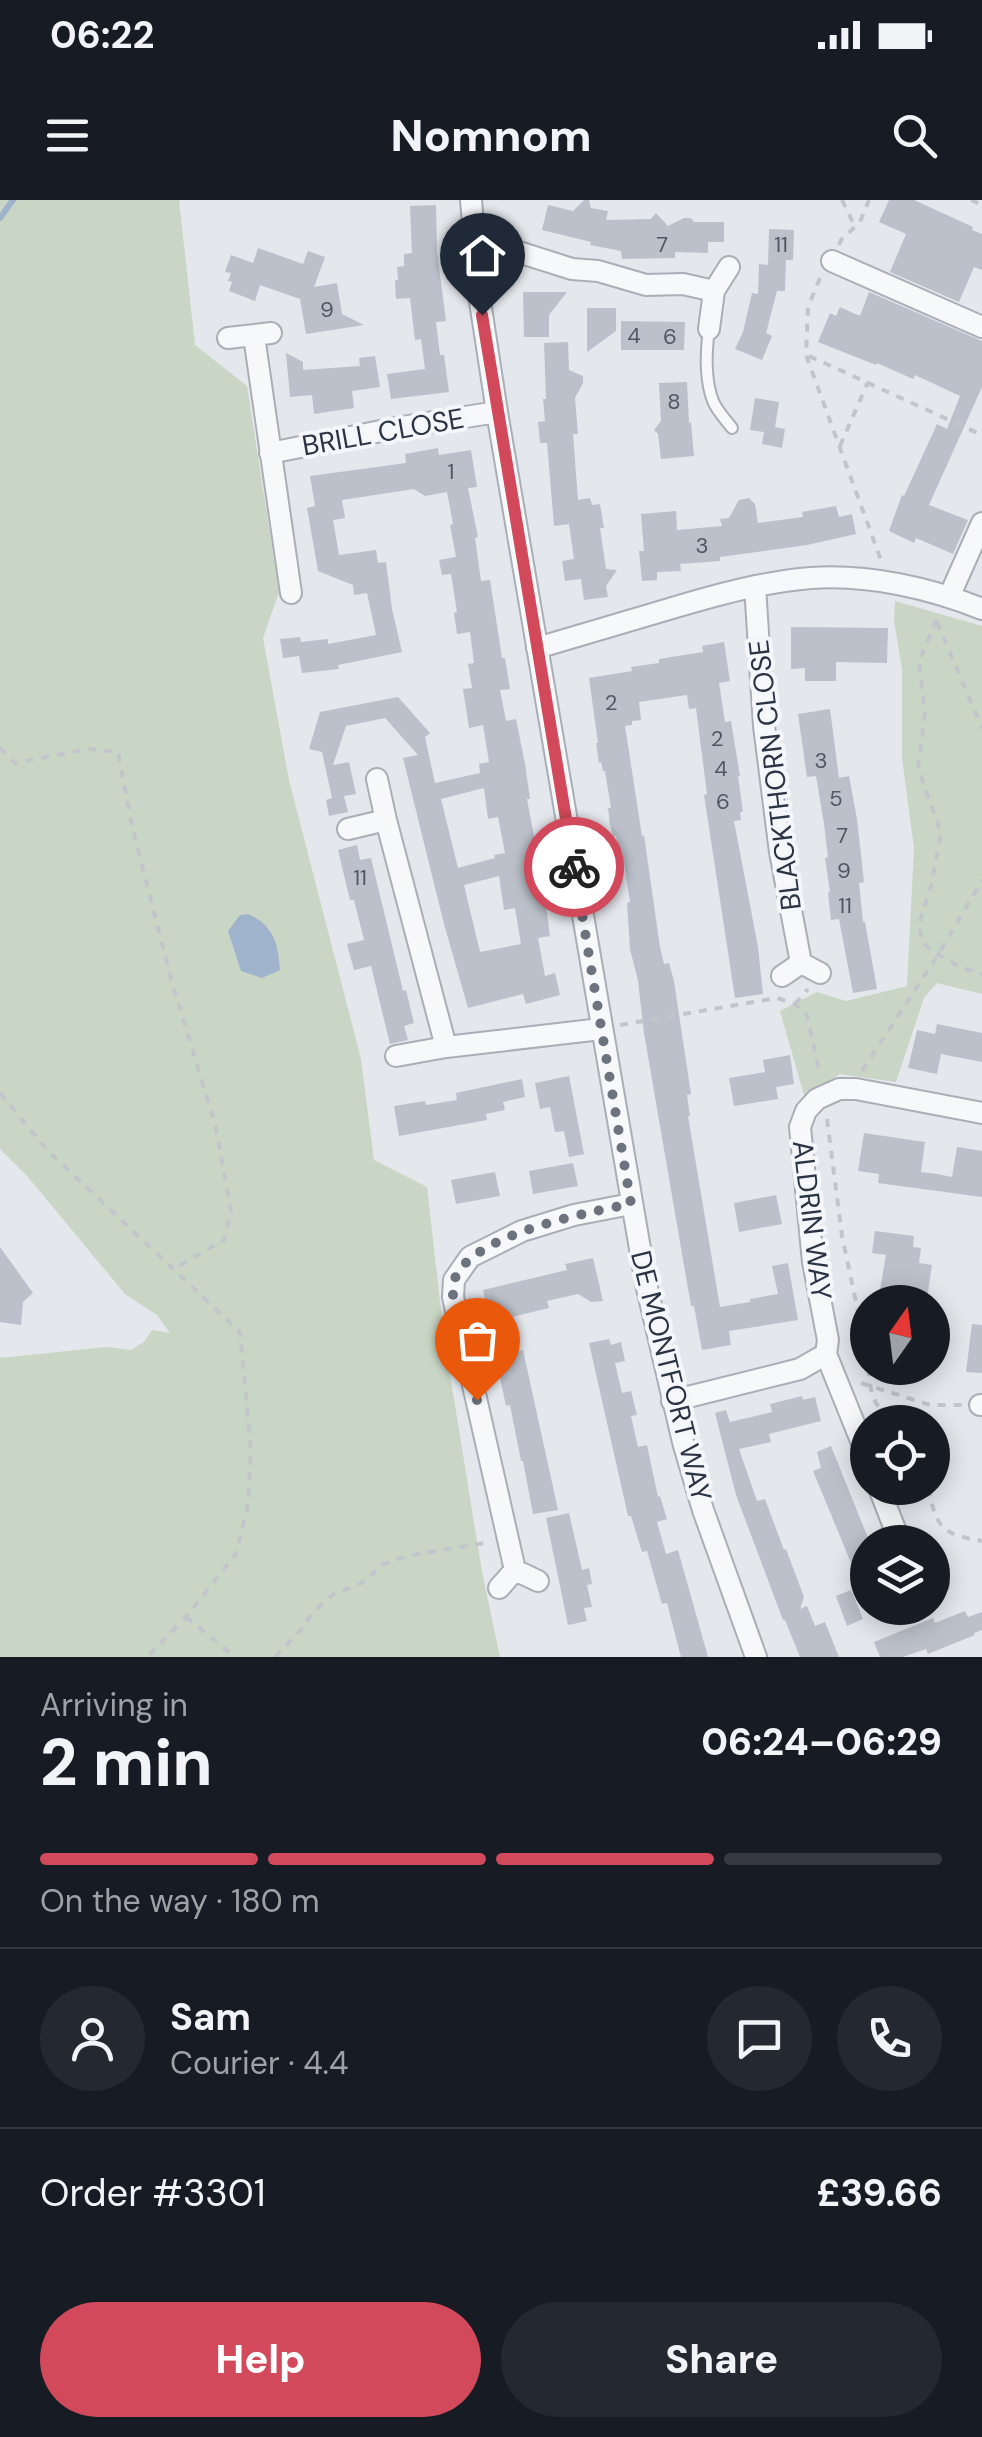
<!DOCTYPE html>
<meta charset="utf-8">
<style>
:root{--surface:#171b24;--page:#242831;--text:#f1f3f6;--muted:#9ea1a6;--line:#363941;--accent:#d1495b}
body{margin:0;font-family:"DM Sans",sans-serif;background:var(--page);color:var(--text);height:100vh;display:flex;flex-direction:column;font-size:38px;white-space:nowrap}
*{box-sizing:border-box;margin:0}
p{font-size:32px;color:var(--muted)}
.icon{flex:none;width:55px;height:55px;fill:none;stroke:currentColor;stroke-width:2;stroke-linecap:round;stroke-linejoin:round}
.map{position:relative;height:1457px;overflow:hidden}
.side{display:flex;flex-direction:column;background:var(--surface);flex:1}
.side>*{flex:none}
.needle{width:65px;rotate:14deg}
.buttons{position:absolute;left:850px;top:1085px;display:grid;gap:20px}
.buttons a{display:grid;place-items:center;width:100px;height:100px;border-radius:50%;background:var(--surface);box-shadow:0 5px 25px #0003;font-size:50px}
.pin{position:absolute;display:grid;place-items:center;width:85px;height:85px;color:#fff;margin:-102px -42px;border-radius:50% 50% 50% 0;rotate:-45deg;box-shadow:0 0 10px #0007}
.pin .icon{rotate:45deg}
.courier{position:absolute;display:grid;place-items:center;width:100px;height:100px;margin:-50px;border:8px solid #d1495b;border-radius:50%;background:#fff;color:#222;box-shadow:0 2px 12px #0007}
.summary em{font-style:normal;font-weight:800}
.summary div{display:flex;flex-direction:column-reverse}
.summary{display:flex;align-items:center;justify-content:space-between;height:170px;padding:0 40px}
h1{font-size:65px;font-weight:800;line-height:75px}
.bar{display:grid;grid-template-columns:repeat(4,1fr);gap:15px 10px;align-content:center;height:120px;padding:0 40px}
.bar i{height:12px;border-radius:8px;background:var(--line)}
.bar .active{background:var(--accent)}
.bar p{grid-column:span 4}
.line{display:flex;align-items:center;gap:25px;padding:0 40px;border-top:2px solid var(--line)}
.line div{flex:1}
.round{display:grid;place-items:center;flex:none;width:105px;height:105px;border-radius:52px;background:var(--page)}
.cta{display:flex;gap:20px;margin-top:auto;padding:20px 40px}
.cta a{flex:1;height:115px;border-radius:60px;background:var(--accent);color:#fff;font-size:40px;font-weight:800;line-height:115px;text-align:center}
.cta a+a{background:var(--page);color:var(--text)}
.status{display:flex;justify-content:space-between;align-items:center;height:70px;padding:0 50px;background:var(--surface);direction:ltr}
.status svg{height:28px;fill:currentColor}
header{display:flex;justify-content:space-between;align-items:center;height:130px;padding:0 40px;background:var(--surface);font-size:45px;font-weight:800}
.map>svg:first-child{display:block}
.green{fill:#c9d6c5}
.water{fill:#9fb4cc}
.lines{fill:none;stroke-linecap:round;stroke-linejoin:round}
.stream{stroke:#9fb4cc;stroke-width:6}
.building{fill:#bbc0ca;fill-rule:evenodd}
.lane-casing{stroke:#a9aeb7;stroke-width:14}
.street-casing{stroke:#a9aeb7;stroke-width:24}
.path{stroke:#c2c5cb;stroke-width:4;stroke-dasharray:8 8;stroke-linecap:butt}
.lane{stroke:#f7f8fa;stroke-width:10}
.street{stroke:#f7f8fa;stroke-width:20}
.done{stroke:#6c737f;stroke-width:10;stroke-dasharray:0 18}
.route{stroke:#d1495b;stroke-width:12}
.labels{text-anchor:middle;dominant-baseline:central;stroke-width:8;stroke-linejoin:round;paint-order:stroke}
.number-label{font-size:22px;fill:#4f5766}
.street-label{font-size:28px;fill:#2b3445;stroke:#f4f6f9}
</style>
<div class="status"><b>06:22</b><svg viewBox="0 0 49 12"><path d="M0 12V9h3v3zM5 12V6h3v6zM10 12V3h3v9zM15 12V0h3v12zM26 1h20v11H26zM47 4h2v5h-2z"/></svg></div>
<header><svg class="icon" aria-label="menu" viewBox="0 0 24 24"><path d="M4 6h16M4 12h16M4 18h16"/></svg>Nomnom<svg class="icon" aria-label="search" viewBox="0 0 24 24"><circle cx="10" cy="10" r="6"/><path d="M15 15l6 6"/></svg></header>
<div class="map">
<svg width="982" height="1457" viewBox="0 0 982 1457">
<rect width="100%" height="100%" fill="#e4e7ec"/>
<path class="green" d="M0,0H179L195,145L247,186L279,392L263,438L289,580L361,859L374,960L427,987L444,1137L482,1372L500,1457H0V1158L106,1147L131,1150L144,1142L152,1130L170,1133L157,1115L125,1094L27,976L0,949Z
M895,401L982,426V794L937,783L924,798L896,882L840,874L804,895L780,811L817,792L846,801L907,786L914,648L902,558V469L894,420Z"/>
<path class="water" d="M248,714C274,725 278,744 280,770L262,778L241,771L228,731L240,715Z"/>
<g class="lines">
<path class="stream" d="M0,18L13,0"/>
</g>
<path class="building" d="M584,0H589L591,8L608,11L606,20L651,19L656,13L668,26L684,18H691L694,22H724V42H708V53L675,52V58L622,59L621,51L590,45L591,42L542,30L548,5L573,11Z
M889,0H914L973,27L972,30L982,34V70L974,67L959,102L890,72L906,34L879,22Z
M436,5L437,51L446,121L436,122L440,155H444L449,192L391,199L387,174L425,169L421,139L415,140L410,98L396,99L395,80H398L397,67L404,66V54L412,53L410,6Z
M769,29L794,30L793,60H786L785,91H777L766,133L772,136L762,160L735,149L743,132L752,93L758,94L759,64L768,65Z
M258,48L303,64L308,51L325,57L314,87L337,83L342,114L364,125L306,134L300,99L260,85L255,101L229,91L232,82L228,81L231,73L225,72L231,55L253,63Z
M523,92H567L549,115V137H524Z
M869,92L982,141V187L929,305L968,320L953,354L916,338L914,343L889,331L902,295L904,296L937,224L947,229L960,196L915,175L913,179L877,163L876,165L818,142L830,113L836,116L840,107L860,116Z
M587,108H616V131L587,152Z
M621,121L685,122L684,150H621Z
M568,142L569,170L583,176V183L575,198L578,234H573L578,300L590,298L592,305L600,304L604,328H600L606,369L617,370L606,386L608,397L584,400L581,379L565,381L562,361L574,359L569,324L554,326L547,243H540L538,222L545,221L543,199H546L544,143Z
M286,153L303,162V170L360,166L359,158L375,156L380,187L352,191L354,208L314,214L312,195L290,197Z
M687,182L689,223L691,222L694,256L661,259L658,234L654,230L661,221L659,183Z
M755,198L779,202L775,227L785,229L782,248L762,244L764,232L750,230Z
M438,248L439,255L471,250L477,287L468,288L478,337L475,338L481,381L490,380L502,458H505L510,489L500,490L506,521L516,519L525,564L530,599H527L544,690L550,736L538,738L545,776L555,773L560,795L526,804L523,794L468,808L444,724L403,558L418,555L385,518L346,526L333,565L349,562L356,594L344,596L348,612L329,616L326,600L332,598L322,552L309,549L320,512L398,497L430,533L425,537L435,583L480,573L479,564L489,562L483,525L469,528L463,489L472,488L468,464L474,463L470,432L457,434L454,413L457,412L451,374L442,375L439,360L456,357L450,325L453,324L447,292L425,296L414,289L342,300L345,318L333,320L339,355L376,350L378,363L386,362L392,409L402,452L338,465L339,469L302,473L299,456L283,458L280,439L300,437L301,442L328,439V444L376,435L367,393L354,395L353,385L318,371L307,308L315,306L310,276L406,263L405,254ZM484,588L488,619L498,617L505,653L494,655L495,658L458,668L441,599ZM499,676L504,710L515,708L521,744L480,752L464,685Z
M749,298L755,304L758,323L803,317L802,312L836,306L839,317L852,314L856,334L807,345L720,357V361L680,364L681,371L657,372V380L642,381L639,351H644L641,314L676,311L677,330L722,326L720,319L729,318L739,300Z
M791,427L888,428L887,463L836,462V481H805V468L791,469Z
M724,442L730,481L719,483L725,522L731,521L740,576H738L743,612H740L741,620L734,621L758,747L763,794L735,798L704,595L707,594L696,508L689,509L687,495L639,502L641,520L632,521V525L625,526L642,636L644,635L660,747L664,764L669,763L674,781L691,894L687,895L690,916H688L720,1107L750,1102V1099L778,1094L772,1066L788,1063L798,1120L729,1131L731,1145L702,1150L694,1106H691L644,833L638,781L630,749L627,703L630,702L622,650L619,651L616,636H613L610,625L608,608H611L605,571H603L601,562L599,563L596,543H598L589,478L632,471L631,467L659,463V459L703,452L702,446Z
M830,509L839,578L849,576L857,619L864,682L859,683L863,722H865L877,789L853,793L839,719L831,720L828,693L830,692L825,658L828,657L824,624L816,576L807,577L798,514Z
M357,645L360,660L371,658L403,791L406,790L414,823L404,826L408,840L390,844L371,766L354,770L347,744L364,740L354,700H350L338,650Z
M937,824L982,833V862L941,854L937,874L908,868L917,830L935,834Z
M790,855L794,884L776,887L778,899L734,906L729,878L765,872L763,860Z
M569,876L584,954L569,957L564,931L555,932L550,907L540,909L535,883Z
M522,879L525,897L503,902L505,910L486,914L487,920L399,936L394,906L425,901L426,905L457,900L456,893Z
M864,933L925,942L921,972L937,974L952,977L957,947L982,951V997L878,983L879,974L858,971Z
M573,963L578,986L533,994L529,971Z
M495,972L500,996L456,1004L451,980Z
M776,995L782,1024L739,1032L734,1003Z
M875,1031L914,1036L913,1047L921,1048L919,1063L932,1065L927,1098L918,1097V1102H878L886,1055L872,1053Z
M0,1047L33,1093L23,1102L21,1125L0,1122Z
M593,1058L603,1101L591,1102L578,1094L547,1101L549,1108L491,1122L483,1090L567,1070L565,1064Z
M972,1124L982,1125V1173L966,1172Z
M508,1136L512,1153L523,1150L558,1310L533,1314L523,1261H521L510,1205L506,1206L492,1140Z
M609,1139L611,1145L621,1142L625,1161L615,1163L622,1193L631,1191L637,1215L631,1216L638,1247L647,1245L658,1297L660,1296L667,1319L657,1322L666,1354L678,1350L708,1457H681L667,1403L662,1404L647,1351L642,1352L631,1316H628L589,1143Z
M802,1196L803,1200L815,1197L821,1221L769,1234L771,1242L739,1249L757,1301L765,1299L784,1350L786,1349L804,1397L800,1409L807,1406L815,1426L825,1422L839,1457H800L785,1420H783L736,1295L715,1213L726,1210L730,1222L772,1212L770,1204Z
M831,1246L868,1338V1404L813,1271L821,1268L817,1252Z
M569,1313L582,1370L589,1368L592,1384L587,1385L592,1407L584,1408L587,1421L568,1425L546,1318Z
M851,1390L863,1419L847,1426L836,1396Z
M965,1411L968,1417L982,1412V1430L974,1433L975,1435L928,1454L926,1449L903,1457H880L874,1442L933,1418L935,1423Z"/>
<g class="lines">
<defs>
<path id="lane" d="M709,129C706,151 705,180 713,201C717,211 726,220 732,228"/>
<path id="street" d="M471,0L479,95L497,212L646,1084L683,1242L703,1310L756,1457
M474,51L506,48L572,69L598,71L646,85L683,84L714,91
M832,61L982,127
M709,129L714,91L729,67
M254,136L291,393
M228,138L271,133
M270,253L396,228L497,212
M755,386L764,526L780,652L801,763
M949,397L982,323
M537,448C581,435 625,422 669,409C716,395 762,382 811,378C868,374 930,388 982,409
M377,579L386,620L446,847
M348,629L386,620
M782,776L801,763L820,773
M396,856L446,847L601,829
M826,1154L868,1258
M672,1201L800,1169L826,1154L828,1140L813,1062L800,927L806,911L817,899L839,889H856L982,913
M980,1205H982
M879,1288L900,1342
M515,1370L453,1097L454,1080L470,1057L522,1031L574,1015L631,1004
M932,1383L938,1384
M499,1388L515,1370L538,1381"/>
</defs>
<use href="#lane" class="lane-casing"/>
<use href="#street" class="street-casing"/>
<path class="path" d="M842,0L855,27
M971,0L982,5
M839,45L841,40L860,22L869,0
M820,78L808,107L806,155L882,363
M809,156L982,235
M840,246L868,182
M936,420L919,462L925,513L918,568L941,633L931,686L919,724L922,743C941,757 959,768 982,774
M937,422L982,528
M0,548L15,563L89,549L118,552L132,626L171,779L216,928L231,1012L224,1040L175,1068
M795,804L808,789
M620,825L777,798L795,804L807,815L820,875
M862,871L938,755L982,680
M0,893L48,951L240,1132L251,1250L248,1304L236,1354L186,1417L147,1457
M827,919L842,1036L868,1159
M869,1168C869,1192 874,1205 891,1222
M861,1183L930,1205H963
M928,1288C937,1327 940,1334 982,1341
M186,1417L235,1457
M275,1457L305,1425L310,1416L332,1395L366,1381L381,1365L407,1356L491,1342"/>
<use href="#lane" class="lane"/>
<use href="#street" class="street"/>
</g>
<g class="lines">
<path class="done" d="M477,1200L453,1096C453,1091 452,1086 454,1081C468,1035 589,1012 631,1004L574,667"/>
<path class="route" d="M482,115L574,667"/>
</g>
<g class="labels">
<g class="number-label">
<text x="662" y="44">7</text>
<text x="781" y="44">11</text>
<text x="327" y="109">9</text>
<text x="634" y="135">4</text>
<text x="670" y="136">6</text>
<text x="674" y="201">8</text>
<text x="451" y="271">1</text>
<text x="702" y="345">3</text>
<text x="611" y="502">2</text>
<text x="717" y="538">2</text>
<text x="821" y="560">3</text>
<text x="721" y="568">4</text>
<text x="836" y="598">5</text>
<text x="723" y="601">6</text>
<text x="842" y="635">7</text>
<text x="844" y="670">9</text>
<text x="360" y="677">11</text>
<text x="845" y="705">11</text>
</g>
<g class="street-label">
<text transform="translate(383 232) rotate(-10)">BRILL CLOSE</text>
<text transform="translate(775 575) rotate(-97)">BLACKTHORN CLOSE</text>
<text transform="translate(812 1020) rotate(83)">ALDRIN WAY</text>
<text transform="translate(671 1176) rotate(76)">DE MONTFORT WAY</text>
</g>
</g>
</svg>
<div class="buttons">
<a><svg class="needle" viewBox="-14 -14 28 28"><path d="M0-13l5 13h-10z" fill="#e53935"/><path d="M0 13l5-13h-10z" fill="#9ea1a6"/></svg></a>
<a><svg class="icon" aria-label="locate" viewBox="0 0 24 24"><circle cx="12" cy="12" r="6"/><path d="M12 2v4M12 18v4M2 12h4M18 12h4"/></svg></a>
<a><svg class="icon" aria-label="layers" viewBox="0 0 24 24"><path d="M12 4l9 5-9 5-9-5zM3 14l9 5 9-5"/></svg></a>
</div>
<div class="pin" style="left:477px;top:1200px;background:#ea580c"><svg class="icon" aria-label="bag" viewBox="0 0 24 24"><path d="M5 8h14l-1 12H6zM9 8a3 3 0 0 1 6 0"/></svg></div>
<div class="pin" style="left:482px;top:115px;background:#1f2937"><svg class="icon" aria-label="home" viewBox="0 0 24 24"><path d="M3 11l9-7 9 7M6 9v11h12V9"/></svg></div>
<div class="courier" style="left:574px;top:667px"><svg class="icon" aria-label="bike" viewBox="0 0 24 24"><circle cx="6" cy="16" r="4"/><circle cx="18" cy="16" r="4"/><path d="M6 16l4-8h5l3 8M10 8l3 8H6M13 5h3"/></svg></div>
</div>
<section class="side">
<div class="summary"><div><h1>2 min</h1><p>Arriving in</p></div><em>06:24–06:29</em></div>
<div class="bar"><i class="active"></i><i class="active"></i><i class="active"></i><i></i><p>On the way · 180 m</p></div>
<div class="line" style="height:180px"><a class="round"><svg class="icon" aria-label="person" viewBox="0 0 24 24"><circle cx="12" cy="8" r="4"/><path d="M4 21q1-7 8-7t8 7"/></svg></a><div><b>Sam</b><p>Courier · 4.4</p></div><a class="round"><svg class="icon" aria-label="chat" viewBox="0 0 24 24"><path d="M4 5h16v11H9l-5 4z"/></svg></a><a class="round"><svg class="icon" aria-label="phone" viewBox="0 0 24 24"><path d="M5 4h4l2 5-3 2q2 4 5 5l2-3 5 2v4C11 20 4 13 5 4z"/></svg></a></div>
<div class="line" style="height:130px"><div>Order #3301</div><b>£39.66</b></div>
<div class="cta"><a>Help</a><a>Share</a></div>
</section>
